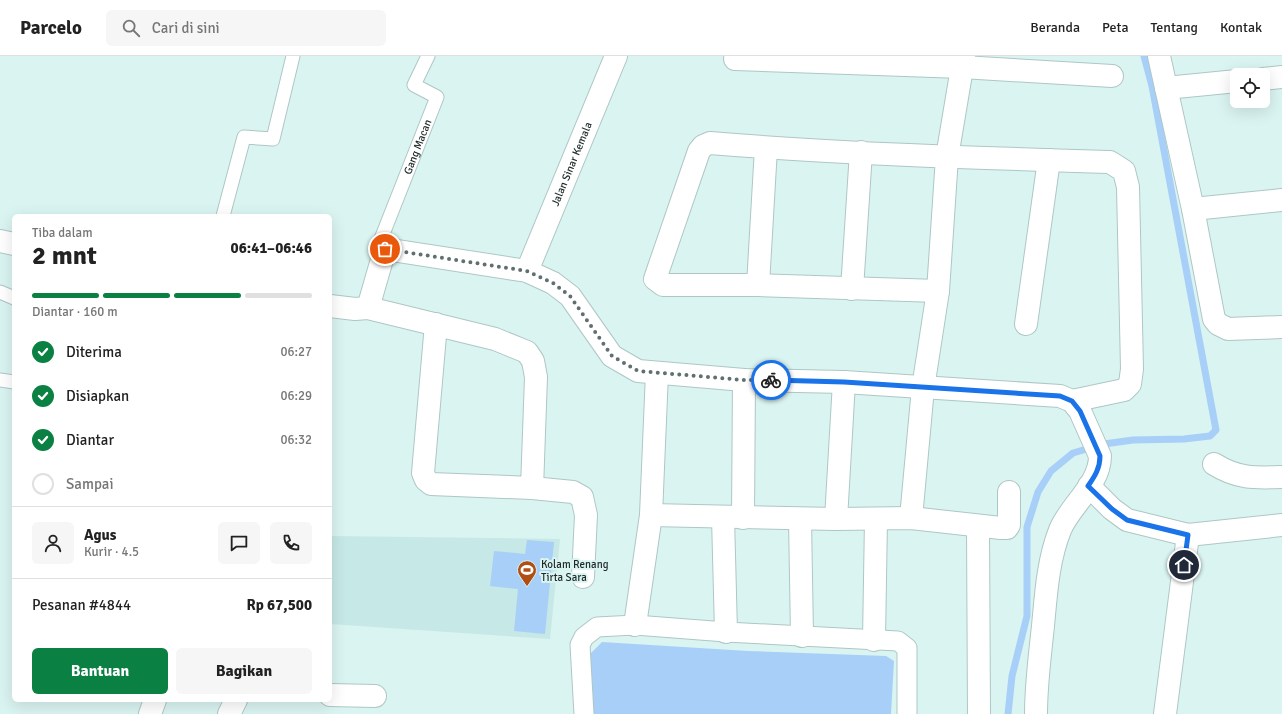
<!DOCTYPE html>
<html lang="id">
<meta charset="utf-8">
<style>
:root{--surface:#fff;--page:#f6f6f6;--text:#222;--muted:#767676;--line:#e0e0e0;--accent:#0b8043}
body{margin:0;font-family:Signika,sans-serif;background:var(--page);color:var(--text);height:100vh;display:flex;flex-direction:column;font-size:15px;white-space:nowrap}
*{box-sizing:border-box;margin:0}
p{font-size:13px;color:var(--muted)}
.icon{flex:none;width:22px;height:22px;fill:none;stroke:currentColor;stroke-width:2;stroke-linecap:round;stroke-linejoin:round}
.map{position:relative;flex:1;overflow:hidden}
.panel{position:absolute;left:12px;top:158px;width:320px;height:488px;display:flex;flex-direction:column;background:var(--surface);border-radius:6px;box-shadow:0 4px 16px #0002}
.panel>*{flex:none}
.controls{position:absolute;left:1230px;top:12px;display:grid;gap:8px}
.controls a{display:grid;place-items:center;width:40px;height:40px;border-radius:6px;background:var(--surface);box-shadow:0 4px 16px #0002;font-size:20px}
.pin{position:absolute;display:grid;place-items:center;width:34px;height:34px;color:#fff;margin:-17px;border:2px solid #fff;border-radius:50%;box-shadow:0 1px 4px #0007}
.courier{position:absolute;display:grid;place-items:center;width:40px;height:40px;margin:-20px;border:3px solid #1a73e8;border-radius:50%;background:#fff;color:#222;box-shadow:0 1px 5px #0007}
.overview em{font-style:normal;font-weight:800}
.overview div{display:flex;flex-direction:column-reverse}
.overview{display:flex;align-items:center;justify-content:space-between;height:68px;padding:0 20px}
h1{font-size:26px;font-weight:800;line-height:30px}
.bar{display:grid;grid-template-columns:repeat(4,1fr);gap:6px 4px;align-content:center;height:48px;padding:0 20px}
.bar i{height:5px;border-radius:3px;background:var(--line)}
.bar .current{background:var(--accent)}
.bar p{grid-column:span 4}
.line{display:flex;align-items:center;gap:10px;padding:0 20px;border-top:1px solid var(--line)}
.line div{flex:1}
.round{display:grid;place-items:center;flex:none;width:42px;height:42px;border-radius:6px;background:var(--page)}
ol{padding:0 20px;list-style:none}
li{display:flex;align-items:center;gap:12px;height:44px}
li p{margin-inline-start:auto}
li .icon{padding:4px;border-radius:50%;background:var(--accent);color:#fff;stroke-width:4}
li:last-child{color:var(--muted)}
li i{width:22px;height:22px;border:2px solid var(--line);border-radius:50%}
.cta{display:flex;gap:8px;margin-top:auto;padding:8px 20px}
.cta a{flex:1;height:46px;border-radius:6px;background:var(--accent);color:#fff;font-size:16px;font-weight:800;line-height:46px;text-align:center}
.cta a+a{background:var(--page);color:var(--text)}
header{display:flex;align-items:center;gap:24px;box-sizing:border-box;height:56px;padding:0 20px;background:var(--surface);border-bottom:1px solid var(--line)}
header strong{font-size:19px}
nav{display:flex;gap:22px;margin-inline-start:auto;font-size:14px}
.search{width:280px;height:36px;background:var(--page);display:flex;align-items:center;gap:10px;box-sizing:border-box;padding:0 14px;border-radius:6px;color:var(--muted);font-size:15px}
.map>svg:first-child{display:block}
.built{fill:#c6e8e6}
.water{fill:#a8cff7}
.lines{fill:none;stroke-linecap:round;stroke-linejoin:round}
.stream{stroke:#a8cff7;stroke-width:7}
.service-casing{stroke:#aec7c5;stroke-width:15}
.pedestrian-casing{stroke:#aec7c5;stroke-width:21}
.minor-casing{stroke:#aec7c5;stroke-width:24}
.service{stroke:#fff;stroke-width:13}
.pedestrian{stroke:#fff;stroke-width:19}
.minor{stroke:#fff;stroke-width:22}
.done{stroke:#60706f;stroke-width:4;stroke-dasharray:0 7.2}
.route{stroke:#1a73e8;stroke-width:5}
.labels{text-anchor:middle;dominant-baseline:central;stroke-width:4;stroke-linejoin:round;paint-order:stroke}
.street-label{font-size:11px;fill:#1f2928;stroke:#daf4f2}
.poi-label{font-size:11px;fill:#1f2928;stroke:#daf4f2;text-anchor:start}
</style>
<header>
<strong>Parcelo</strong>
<div class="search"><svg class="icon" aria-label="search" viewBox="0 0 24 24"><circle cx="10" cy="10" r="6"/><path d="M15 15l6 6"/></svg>Cari di sini</div>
<nav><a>Beranda</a><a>Peta</a><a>Tentang</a><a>Kontak</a></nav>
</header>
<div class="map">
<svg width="1282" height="658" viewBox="0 0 1282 658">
<rect width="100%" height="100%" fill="#daf4f2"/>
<path class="built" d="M330,480L560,483L550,583L330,568Z"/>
<path class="water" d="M527,484L554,486L545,578L514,575L518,533L490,530L494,495L525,498Z
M602,586L748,595L886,600L894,605L891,658H594L590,619L591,597Z"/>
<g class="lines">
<path class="stream" d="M1008,658L1012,620L1027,560V471L1038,436L1051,415L1073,397L1104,388L1133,384L1184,383L1210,380L1216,374L1152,30L1144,0"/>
<defs>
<g id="service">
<path d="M223,160L244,81L273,83L293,0"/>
<path id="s1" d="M385,193L381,183L437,41L414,29L428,0"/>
<path d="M0,236L14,242"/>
<path d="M0,324L14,326"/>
</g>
<path id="pedestrian" d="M584,658L580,589L584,581L597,571L635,569L726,576L898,585L907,592V658"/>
<g id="minor">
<path d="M1159,0L1193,153L1214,263L1218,268L1228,273L1282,271"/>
<path d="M735,3L962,11L1112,20"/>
<path d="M1263,23L1282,21"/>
<path d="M1166,32L1237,25"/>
<path d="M1193,153L1282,144"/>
<path d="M0,185L14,188"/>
<path id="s2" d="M527,215L616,0"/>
<path d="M758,229L766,92"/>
<path d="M852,233L861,96"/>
<path d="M938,235L758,229H663L655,223L699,95L703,90L710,87C843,98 977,102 1110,106L1124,115L1128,131L1132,313L1130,328L1124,334L1072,345"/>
<path d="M330,250L355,253L368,252L495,283L527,296L533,305L536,321L532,432L431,428L426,424L423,417L436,268"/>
<path d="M368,252L385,193L527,215L553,227L570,240L612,300L638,315L744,324L844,326L1060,340L1072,345L1080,355L1100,400C1100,429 1070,449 1060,474C1048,504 1046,538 1043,570C1040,599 1036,628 1036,658"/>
<path d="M1026,268L1049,104"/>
<path d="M1214,408C1238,423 1255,422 1282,421"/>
<path d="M1089,430L1112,453L1127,464L1188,479L1282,469"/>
<path d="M532,432L573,436L582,441L586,459L583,521"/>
<path d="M651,459L836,463L911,462L1001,472H1007L1009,469V436"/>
<path d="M723,461L726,576"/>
<path d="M743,462L744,324"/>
<path d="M911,462L923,332L938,235L947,101L964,0"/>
<path d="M800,463L802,580"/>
<path d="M836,463L844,326"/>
<path d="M978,470L979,658"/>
<path d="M635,569L651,459L657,317"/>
<path d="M874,584L876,463"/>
<path d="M330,639L375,640"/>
<path d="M150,658L155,644"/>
<path d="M229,658L236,644"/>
<path d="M1165,658L1188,479"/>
</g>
</defs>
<use href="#service" class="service-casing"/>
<use href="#pedestrian" class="pedestrian-casing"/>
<use href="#minor" class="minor-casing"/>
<use href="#service" class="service"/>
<use href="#pedestrian" class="pedestrian"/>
<use href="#minor" class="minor"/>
</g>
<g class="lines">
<path class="done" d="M385,193L527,215L553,227L570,240L612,300L638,315L744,324H771"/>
<path class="route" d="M771,324L844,326L1060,340L1072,345L1080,355L1100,400C1100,412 1095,420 1088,430L1112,453L1127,464L1188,479L1184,509"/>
</g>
<defs>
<symbol id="stadium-pin" viewBox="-11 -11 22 30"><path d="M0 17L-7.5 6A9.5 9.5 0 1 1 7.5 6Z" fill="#b04e13" stroke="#daf4f2"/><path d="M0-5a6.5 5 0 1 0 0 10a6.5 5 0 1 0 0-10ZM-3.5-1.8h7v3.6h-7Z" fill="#fff"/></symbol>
</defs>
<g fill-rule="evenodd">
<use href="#stadium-pin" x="516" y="503" width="22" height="30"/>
</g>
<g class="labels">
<g class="street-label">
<text stroke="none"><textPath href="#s1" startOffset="110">Gang Macan</textPath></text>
<text stroke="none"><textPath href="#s2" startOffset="116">Jalan Sinar Kemala</textPath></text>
</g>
<g class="poi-label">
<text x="541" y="508">Kolam Renang<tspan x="541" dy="13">Tirta Sara</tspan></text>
</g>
</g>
</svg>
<div class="controls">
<a><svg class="icon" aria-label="locate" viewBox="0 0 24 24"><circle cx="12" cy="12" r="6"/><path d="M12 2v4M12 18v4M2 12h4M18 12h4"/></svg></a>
</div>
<div class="pin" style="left:385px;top:193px;background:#ea580c"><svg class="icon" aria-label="bag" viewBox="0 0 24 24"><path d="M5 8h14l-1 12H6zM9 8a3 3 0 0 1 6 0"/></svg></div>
<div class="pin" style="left:1184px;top:509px;background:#1f2937"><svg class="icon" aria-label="home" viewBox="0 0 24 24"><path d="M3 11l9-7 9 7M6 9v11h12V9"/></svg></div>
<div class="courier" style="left:771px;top:324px"><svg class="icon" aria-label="bike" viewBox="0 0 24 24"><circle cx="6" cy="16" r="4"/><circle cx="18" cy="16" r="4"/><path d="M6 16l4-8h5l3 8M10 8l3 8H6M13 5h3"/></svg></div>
<section class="panel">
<div class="overview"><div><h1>2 mnt</h1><p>Tiba dalam</p></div><em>06:41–06:46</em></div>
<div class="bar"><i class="current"></i><i class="current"></i><i class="current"></i><i></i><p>Diantar · 160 m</p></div>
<ol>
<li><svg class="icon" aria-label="check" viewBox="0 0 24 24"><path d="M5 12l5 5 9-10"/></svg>Diterima<p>06:27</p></li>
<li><svg class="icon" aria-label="check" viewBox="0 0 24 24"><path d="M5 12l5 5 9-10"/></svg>Disiapkan<p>06:29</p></li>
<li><svg class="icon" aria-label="check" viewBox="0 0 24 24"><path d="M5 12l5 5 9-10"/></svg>Diantar<p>06:32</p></li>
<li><i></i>Sampai</li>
</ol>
<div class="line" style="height:72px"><a class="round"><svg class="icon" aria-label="person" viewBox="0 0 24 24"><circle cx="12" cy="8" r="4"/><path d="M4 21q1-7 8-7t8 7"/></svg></a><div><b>Agus</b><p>Kurir · 4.5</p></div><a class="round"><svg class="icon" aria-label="chat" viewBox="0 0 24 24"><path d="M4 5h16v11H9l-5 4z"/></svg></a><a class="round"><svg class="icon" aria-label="phone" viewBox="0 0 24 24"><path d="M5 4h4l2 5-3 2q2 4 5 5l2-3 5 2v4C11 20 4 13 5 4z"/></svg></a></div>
<div class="line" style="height:52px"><div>Pesanan #4844</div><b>Rp 67,500</b></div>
<div class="cta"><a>Bantuan</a><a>Bagikan</a></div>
</section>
</div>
